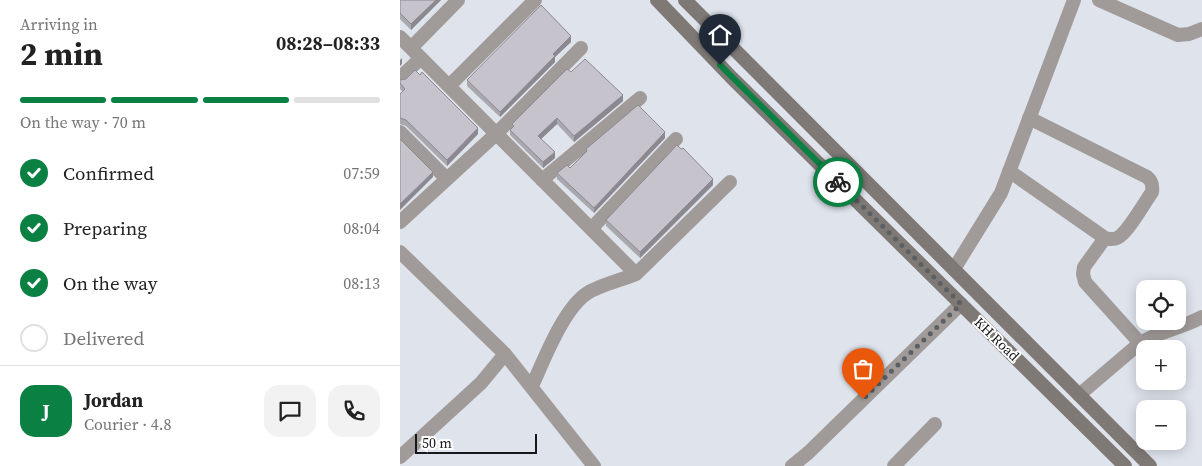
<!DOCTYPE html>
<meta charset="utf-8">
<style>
:root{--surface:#fff;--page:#f2f2f2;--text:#222;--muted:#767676;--line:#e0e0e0;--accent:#0b8043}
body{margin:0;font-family:"Source Serif 4",serif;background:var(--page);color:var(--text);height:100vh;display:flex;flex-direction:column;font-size:19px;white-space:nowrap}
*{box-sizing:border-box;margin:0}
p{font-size:16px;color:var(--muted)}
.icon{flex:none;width:28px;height:28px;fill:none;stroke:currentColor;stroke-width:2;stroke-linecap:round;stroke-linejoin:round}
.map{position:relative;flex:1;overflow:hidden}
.drawer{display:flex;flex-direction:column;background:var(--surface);width:400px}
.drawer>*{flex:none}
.tools{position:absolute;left:736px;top:280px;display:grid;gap:10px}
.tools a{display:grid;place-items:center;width:50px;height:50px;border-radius:10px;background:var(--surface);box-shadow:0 2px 12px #0003;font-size:25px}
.scale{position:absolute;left:15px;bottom:12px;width:122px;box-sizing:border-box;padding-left:5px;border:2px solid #17181b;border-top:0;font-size:14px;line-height:18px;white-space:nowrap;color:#17181b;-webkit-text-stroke:4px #fff;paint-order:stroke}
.pin{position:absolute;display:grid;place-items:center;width:42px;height:42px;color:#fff;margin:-51px -21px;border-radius:50% 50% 50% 0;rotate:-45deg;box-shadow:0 0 5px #0007}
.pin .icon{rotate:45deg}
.courier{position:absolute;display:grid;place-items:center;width:50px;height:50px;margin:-25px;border:4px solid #0b8043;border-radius:50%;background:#fff;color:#222;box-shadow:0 1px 6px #0007}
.head em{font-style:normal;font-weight:700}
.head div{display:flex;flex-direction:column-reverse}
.head{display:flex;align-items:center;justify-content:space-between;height:85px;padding:0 20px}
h1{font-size:32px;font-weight:700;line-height:38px}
.bar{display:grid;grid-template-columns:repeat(4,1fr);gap:8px 5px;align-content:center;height:60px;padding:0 20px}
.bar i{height:6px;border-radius:4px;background:var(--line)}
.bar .active{background:var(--accent)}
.bar p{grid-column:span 4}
.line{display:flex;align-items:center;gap:12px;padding:0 20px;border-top:1px solid var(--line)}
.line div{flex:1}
.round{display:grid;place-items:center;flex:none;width:52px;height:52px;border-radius:15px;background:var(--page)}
ol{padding:0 20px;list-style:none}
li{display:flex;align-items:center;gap:15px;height:55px}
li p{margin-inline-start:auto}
li .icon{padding:5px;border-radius:50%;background:var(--accent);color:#fff;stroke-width:4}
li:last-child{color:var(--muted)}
li i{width:28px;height:28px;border:2px solid var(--line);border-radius:50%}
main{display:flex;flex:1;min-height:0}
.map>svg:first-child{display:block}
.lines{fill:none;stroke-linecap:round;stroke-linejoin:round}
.minor{stroke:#a09b99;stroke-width:14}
.secondary{stroke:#7f7976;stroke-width:14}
.wall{fill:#aaa8af}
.shaded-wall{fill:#8b888f}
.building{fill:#c6c3cc;stroke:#8b888f}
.done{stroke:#5d5f64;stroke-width:5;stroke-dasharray:0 9}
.route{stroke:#0b8043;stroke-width:6}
.labels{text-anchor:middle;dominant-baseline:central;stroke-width:4;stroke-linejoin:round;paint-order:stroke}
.street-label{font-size:14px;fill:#17181b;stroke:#fff}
</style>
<main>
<section class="drawer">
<div class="head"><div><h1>2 min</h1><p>Arriving in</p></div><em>08:28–08:33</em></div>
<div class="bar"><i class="active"></i><i class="active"></i><i class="active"></i><i></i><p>On the way · 70 m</p></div>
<ol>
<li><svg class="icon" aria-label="check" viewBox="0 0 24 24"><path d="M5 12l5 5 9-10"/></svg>Confirmed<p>07:59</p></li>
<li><svg class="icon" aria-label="check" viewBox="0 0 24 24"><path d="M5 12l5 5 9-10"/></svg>Preparing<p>08:04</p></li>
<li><svg class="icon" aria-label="check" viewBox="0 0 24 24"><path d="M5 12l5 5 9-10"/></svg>On the way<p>08:13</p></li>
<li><i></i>Delivered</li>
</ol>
<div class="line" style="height:90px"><b class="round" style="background:var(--accent);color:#fff">J</b><div><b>Jordan</b><p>Courier · 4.8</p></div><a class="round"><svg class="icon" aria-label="chat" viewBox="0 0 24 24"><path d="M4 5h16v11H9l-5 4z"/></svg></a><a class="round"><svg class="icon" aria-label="phone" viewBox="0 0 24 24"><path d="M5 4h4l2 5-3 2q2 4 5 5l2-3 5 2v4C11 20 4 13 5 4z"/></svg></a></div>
</section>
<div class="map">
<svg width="802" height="466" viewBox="0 0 802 466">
<rect width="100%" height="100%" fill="#dfe3ec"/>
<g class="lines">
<path class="minor" d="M699,0L778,35L789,34L802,29
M0,37L236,274L330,182
M11,48L58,0
M0,78L21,58
M49,86L135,0
M0,132L47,179
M609,171L705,238C709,239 713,240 717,238C727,234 745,202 752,192C753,185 752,181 747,177L629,118
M142,180L240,98
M0,222L96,134L181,48
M191,229L276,139
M705,238L684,267L683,274L685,282L740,343
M0,252L105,354L194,466
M554,269L601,193L674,0
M132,386C144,360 163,310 186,294C197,286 222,280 236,274
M679,395L740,343C760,331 782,328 802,317
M0,457L81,383L105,354
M392,466L408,453L561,304
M494,466L535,424"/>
<path class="secondary" d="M257,0L332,78L725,466
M285,0L750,466"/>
</g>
<path class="wall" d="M0,0H41L11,30L0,19Z
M171,42L155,57V62L100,117L67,86V80Z
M171,72L223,101L174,142L157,124L141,139L155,158L143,168L110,135V130L112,128V124Z
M0,80L78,134L47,166L6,126L0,124V94L3,92L0,89Z
M265,138L194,213L157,179V173L170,168L186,152V149Z
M313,185L240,258L206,226V220Z"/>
<path class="shaded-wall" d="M36,0H41L11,30V24Z
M171,36V42L155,57V62L100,117V112L153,54Z
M2,58V64L0,66V60Z
M223,95V101L174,142V136Z
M157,118V124L138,142V136Z
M78,128V134L47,166V160Z
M265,132V138L194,213V208Z
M155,152V158L143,168V162Z
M33,172V177L0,210V204Z
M313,179V185L240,258V252Z"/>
<path class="building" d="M0,0H36L11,24L0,13Z
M141,5L171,36L153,54L155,56L100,112L67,80Z
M185,59L223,95L174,136L157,118L138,136L155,152L143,162L110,130L114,126L112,124L167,69L171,72Z
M15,70L20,75L22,72L78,128L47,160L6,120L0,118V94L5,89L0,83V80L6,79Z
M238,105L265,132L194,208L157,173L167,165L170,168L187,151L186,149Z
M0,139L33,172L0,204Z
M277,145L281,149L283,148L313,179L240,252L206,220Z"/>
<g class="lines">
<path class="done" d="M438,182L561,304L463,399"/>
<path class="route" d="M320,65L438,182"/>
</g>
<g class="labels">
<g class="street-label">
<text transform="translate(597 339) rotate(44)">KH Road</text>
</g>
</g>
</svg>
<div class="tools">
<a><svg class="icon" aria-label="locate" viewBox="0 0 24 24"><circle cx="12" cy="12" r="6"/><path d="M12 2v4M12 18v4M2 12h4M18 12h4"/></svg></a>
<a>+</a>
<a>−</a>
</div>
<div class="scale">50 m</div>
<div class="pin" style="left:463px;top:399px;background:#ea580c"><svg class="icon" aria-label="bag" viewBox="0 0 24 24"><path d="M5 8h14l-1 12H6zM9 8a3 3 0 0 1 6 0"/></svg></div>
<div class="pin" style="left:320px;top:65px;background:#1f2937"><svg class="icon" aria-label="home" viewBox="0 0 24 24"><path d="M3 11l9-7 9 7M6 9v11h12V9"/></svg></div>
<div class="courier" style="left:438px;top:182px"><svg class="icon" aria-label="bike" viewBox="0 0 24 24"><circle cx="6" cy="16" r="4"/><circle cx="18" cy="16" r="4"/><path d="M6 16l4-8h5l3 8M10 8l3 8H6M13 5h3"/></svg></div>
</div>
</main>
